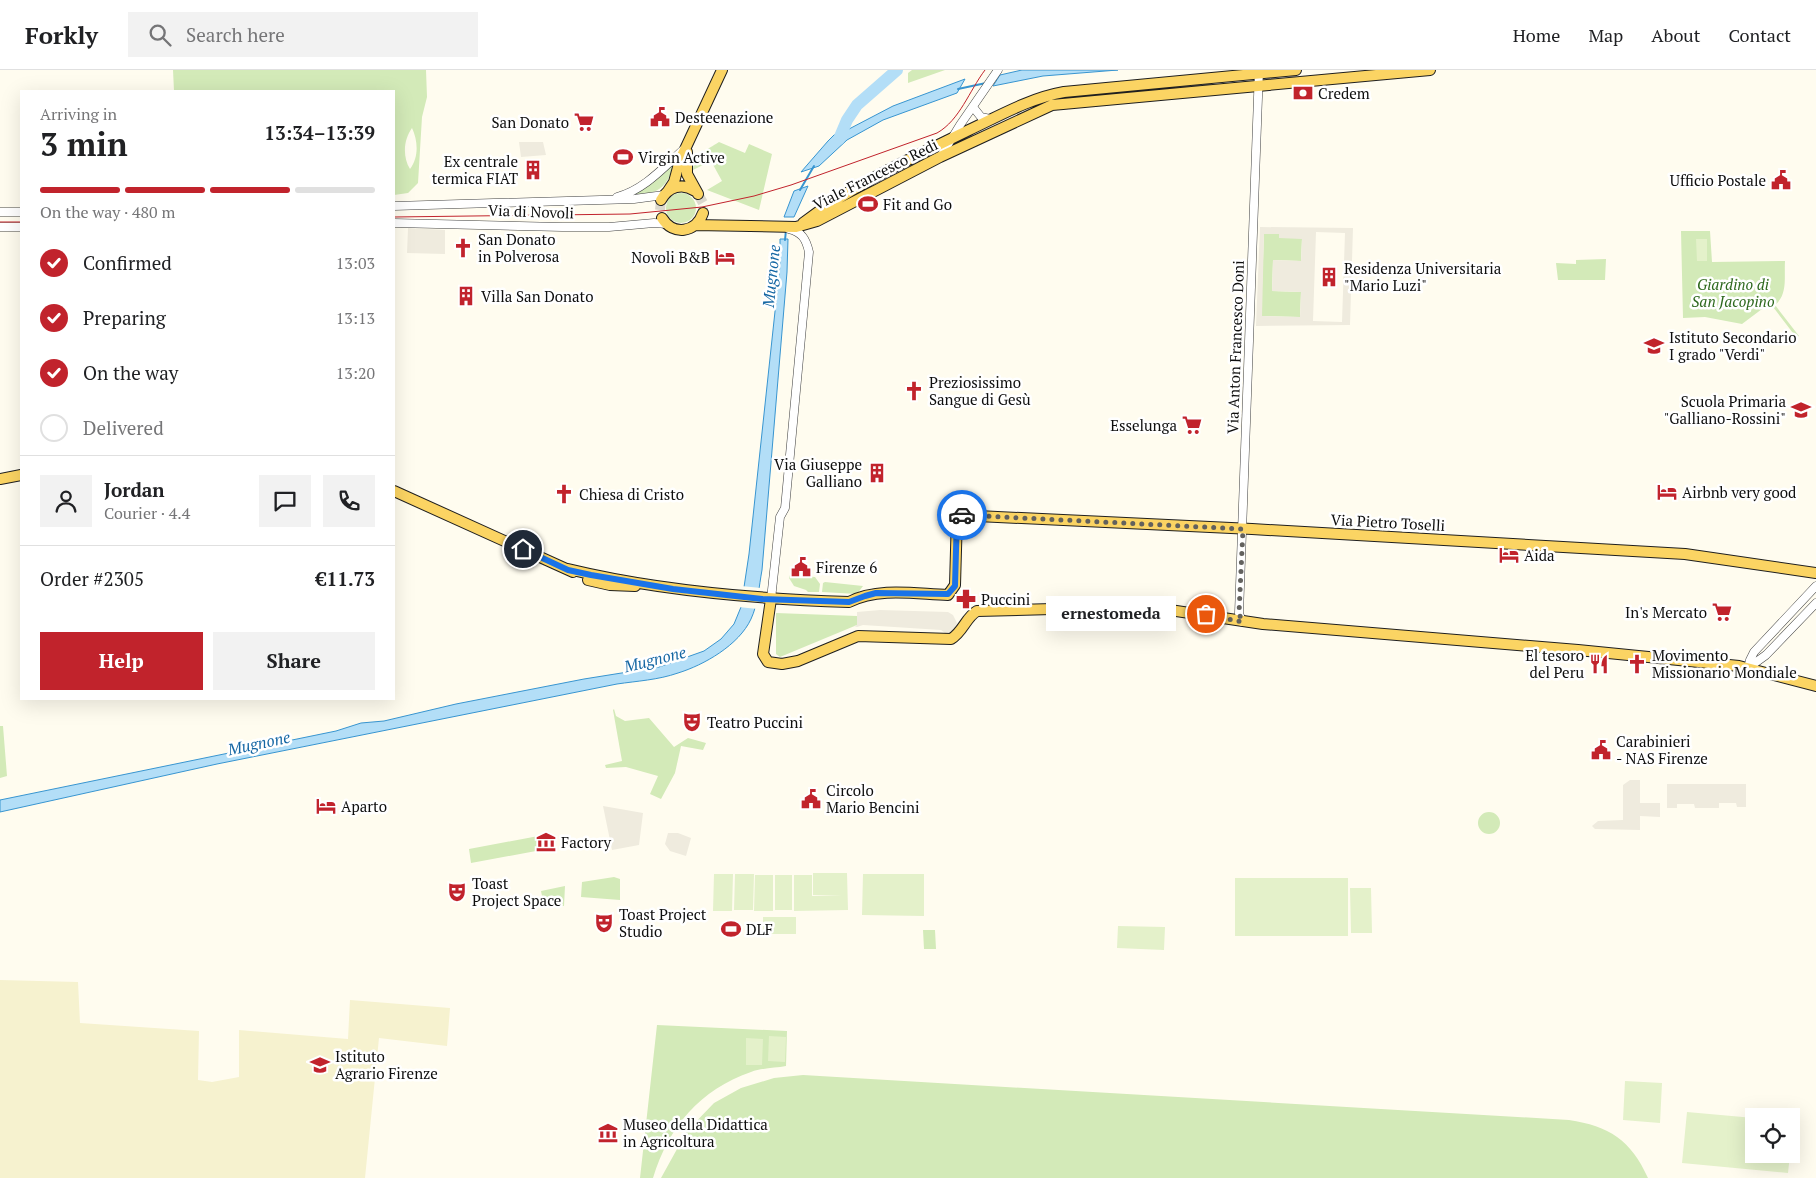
<!DOCTYPE html>
<meta charset="utf-8">
<style>
:root{--surface:#fff;--page:#f2f2f2;--text:#202124;--muted:#757577;--line:#e0e0e0;--accent:#c1232c}
body{margin:0;font-family:"PT Serif",serif;background:var(--page);color:var(--text);height:100vh;display:flex;flex-direction:column;font-size:19px;white-space:nowrap}
*{box-sizing:border-box;margin:0}
p{font-size:16px;color:var(--muted)}
.icon{flex:none;width:28px;height:28px;fill:none;stroke:currentColor;stroke-width:2;stroke-linecap:round;stroke-linejoin:round}
.map{position:relative;flex:1;overflow:hidden}
.drawer{position:absolute;left:20px;top:20px;width:375px;height:610px;display:flex;flex-direction:column;background:var(--surface);border-radius:0px;box-shadow:0 5px 20px #0002}
.drawer>*{flex:none}
.tools{position:absolute;left:1745px;top:1038px;display:grid;gap:10px}
.tools a{display:grid;place-items:center;width:55px;height:55px;border-radius:0px;background:var(--surface);box-shadow:0 5px 20px #0002;font-size:25px}
.pin{position:absolute;display:grid;place-items:center;width:42px;height:42px;color:#fff;margin:-21px;border:2px solid #fff;border-radius:50%;box-shadow:0 1px 5px #0007}
.courier{position:absolute;display:grid;place-items:center;width:50px;height:50px;margin:-25px;border:4px solid #1a73e8;border-radius:50%;background:#fff;color:#222;box-shadow:0 1px 6px #0007}
.bubble{position:absolute;height:35px;border-radius:0px;background:var(--surface);box-shadow:0 5px 20px #0002;font-size:16px;font-weight:700;line-height:35px;text-align:center}
.summary em{font-style:normal;font-weight:700}
.summary div{display:flex;flex-direction:column-reverse}
.summary{display:flex;align-items:center;justify-content:space-between;height:85px;padding:0 20px}
h1{font-size:32px;font-weight:700;line-height:38px}
.bar{display:grid;grid-template-columns:repeat(4,1fr);gap:8px 5px;align-content:center;height:60px;padding:0 20px}
.bar i{height:6px;border-radius:4px;background:var(--line)}
.bar .active{background:var(--accent)}
.bar p{grid-column:span 4}
.line{display:flex;align-items:center;gap:12px;padding:0 20px;border-top:1px solid var(--line)}
.line div{flex:1}
.round{display:grid;place-items:center;flex:none;width:52px;height:52px;border-radius:0px;background:var(--page)}
ol{padding:0 20px;list-style:none}
li{display:flex;align-items:center;gap:15px;height:55px}
li p{margin-inline-start:auto}
li .icon{padding:5px;border-radius:50%;background:var(--accent);color:#fff;stroke-width:4}
li:last-child{color:var(--muted)}
li i{width:28px;height:28px;border:2px solid var(--line);border-radius:50%}
.cta{display:flex;gap:10px;margin-top:auto;padding:10px 20px}
.cta a{flex:1;height:58px;border-radius:0px;background:var(--accent);color:#fff;font-size:20px;font-weight:700;line-height:58px;text-align:center}
.cta a+a{background:var(--page);color:var(--text)}
header{display:flex;align-items:center;gap:30px;box-sizing:border-box;height:70px;padding:0 25px;background:var(--surface);border-bottom:1px solid var(--line)}
header strong{font-size:24px}
nav{display:flex;gap:28px;margin-inline-start:auto;font-size:18px}
.search{width:350px;height:45px;background:var(--page);display:flex;align-items:center;gap:12px;box-sizing:border-box;padding:0 18px;border-radius:0px;color:var(--muted);font-size:19px}
.map>svg:first-child{display:block}
.farmland{fill:#f6f2cf}
.green{fill:#d3eab8;fill-rule:evenodd}
.pitch{fill:#e4f1ca}
.plaza{fill:#efebde;fill-rule:evenodd}
.water{fill:#b3def7;stroke:#3895d0}
.pier{fill:#fffcef}
.lines{fill:none;stroke-linecap:round;stroke-linejoin:round}
.stream{stroke:#3895d0;stroke-width:2}
.river{stroke:#b3def7;stroke-width:12}
.primary-tunnel{stroke:#dbd8cd;stroke-width:10;stroke-dasharray:10 5;stroke-linecap:butt}
.tertiary-casing{stroke:#414141;stroke-width:9}
.primary-casing{stroke:#1f1f1f;stroke-width:12}
.tertiary{stroke:#fff;stroke-width:8}
.primary{stroke:#fbd463;stroke-width:10}
.tram{stroke:#c1232c;stroke-width:1}
.done{stroke:#62615d;stroke-width:5;stroke-dasharray:0 9}
.route{stroke:#1a73e8;stroke-width:6}
.labels{text-anchor:middle;dominant-baseline:central;stroke-width:5;stroke-linejoin:round;paint-order:stroke}
.poi-label{font-size:15px;fill:#0e0e0e;stroke:#fff;text-anchor:start}
.street-label{font-size:15px;fill:#0e0e0e;stroke:#fff}
.park-label{font-size:15px;font-style:italic;fill:#2d681d;stroke:#fff}
.water-label{font-size:16px;font-style:italic;fill:#1466a3;stroke:#fff}
</style>
<header>
<strong>Forkly</strong>
<div class="search"><svg class="icon" aria-label="search" viewBox="0 0 24 24"><circle cx="10" cy="10" r="6"/><path d="M15 15l6 6"/></svg>Search here</div>
<nav><a>Home</a><a>Map</a><a>About</a><a>Contact</a></nav>
</header>
<div class="map">
<svg width="1816" height="1108" viewBox="0 0 1816 1108">
<rect width="100%" height="100%" fill="#fffcef"/>
<path class="farmland" d="M0,910L78,912L80,953L199,961L198,1010L212,1012L239,1007V960L348,969L350,930L450,938L447,976L379,968L365,1108H0Z"/>
<path class="green" d="M173,0H426L427,27L422,47L418,113L408,123L394,125V21H174ZM412,58C418,71 419,87 410,99C402,86 404,69 412,58Z
M912,0H945L908,13V3Z
M719,72L745,83L749,74L772,84L759,140L707,120L722,111L711,91L693,100C694,84 707,80 719,72Z
M670,94L673,96C667,119 656,124 634,125Z
M666 138a15 15 0 1 1 30 0a15 15 0 1 1-30 0Z
M1681,161H1710L1712,192L1785,191C1784,208 1788,224 1775,235L1799,266L1796,267L1770,233L1742,254L1705,247L1683,248Z
M1264,164H1279V168H1302L1301,191L1273,190L1272,221L1301,222L1300,247L1261,246Z
M1606,189L1605,210H1558L1556,193L1576,194V190Z
M790,505L815,507L820,514L819,522H808L806,520L794,516L789,508Z
M825,512L863,516L857,524L822,522L823,513Z
M776,543L857,546V555L780,587L776,584Z
M614,639L616,646L625,651L649,648L674,677L688,668L706,673L703,680L681,676L675,703L661,729L650,724L658,706L626,697L606,698L605,695L622,691L613,640Z
M0,656H3L7,706L0,708Z
M1478 753a11 11 0 1 1 22 0a11 11 0 1 1-22 0Z
M549,764L552,778L471,793L469,779Z
M614,807L620,809V830L581,827L582,812Z
M565,816L564,836H544L541,821Z
M923,860H935L936,879H924Z
M657,955L787,961L786,996C775,998 762,998 751,1002C700,1020 669,1056 653,1108H640Z
M803,1005L1569,1050C1609,1056 1631,1070 1648,1108H661L687,1061L714,1033L741,1018L774,1008Z"/>
<path class="pitch" d="M1696,169H1707V191H1697Z
M813,803H847L848,840L794,841V805H812V826L842,825H813Z
M714,804H733L732,841H713Z
M735,804H754L753,840H734Z
M863,804H924V846L862,845Z
M755,805H773V841H754Z
M775,805H792V840H775Z
M1235,808H1348V866H1235Z
M1350,818H1371L1372,863H1351Z
M763,847H796V864H763Z
M1118,856L1165,857L1164,880L1117,878Z
M769,966L786,967L785,992L768,991Z
M746,968L763,969L762,995H746Z
M1625,1011L1662,1013L1660,1053L1623,1050Z
M1687,1042L1754,1048V1084H1790L1788,1103L1682,1093Z"/>
<path class="plaza" d="M519,72H543L546,85L521,87Z
M1260,157L1353,158L1350,255L1256,256ZM1316,162L1345,163L1342,252L1313,251ZM1264,164H1279V168L1302,169L1301,191L1273,190L1272,221L1301,222L1300,247L1262,246Z
M408,158L445,160V184L407,183Z
M880,540L948,542L953,545L957,553L955,559L949,563H945L941,560L863,555L857,557L854,556L857,555V542Z
M1630,710H1640V733H1660V747L1640,746V760L1595,759L1592,756L1598,751L1623,750V715Z
M1667,714H1746V737H1737L1736,733H1719V738H1695L1694,734H1677V738H1667Z
M603,736L643,743L639,775L612,780Z
M668,763H678L691,768L686,786L670,781L665,774Z"/>
<path class="water" d="M1022,0H1118L1043,6L993,16L1000,5Z
M965,9L957,23L883,50L847,70L819,96L801,102L828,71L834,65L849,59L893,36Z
M808,116L794,147H784L794,121Z
M780,169H788L787,202L762,500C759,516 758,534 751,549C739,575 704,595 678,603C658,610 637,611 617,614L217,694L0,742V730L336,661L361,653L384,651L456,634L584,609L659,597L704,581L721,569L734,554L741,537L749,484L773,260L780,195Z"/>
<path class="pier" d="M741,516L761,518L758,539L738,537Z"/>
<g class="lines">
<path class="stream" d="M958,19L986,13
M800,120L814,96
M785,170L786,160"/>
<path class="river" d="M839,69L847,50L857,35L897,0"/>
<path class="primary-tunnel" d="M698,124L703,133V143
M661,130L660,140L662,148"/>
<defs>
<path id="tertiary" d="M973,37L981,47L990,49
M941,86L960,55L998,0
M617,127C644,120 664,97 684,79
M394,136L634,129L664,125
M0,142H21
M394,153L562,157H609L654,153L667,154
M0,157H21
M771,529L780,447L785,438L809,182C806,169 802,162 789,159
M1242,552L1239,543L1259,0
M1748,598L1750,590L1754,582L1816,516
M1748,598L1766,585L1816,533"/>
<path id="primary" d="M687,82V104L698,124
M668,121L674,112L680,90L722,0
M661,130C668,117 682,112 695,121
M662,148C673,166 696,163 703,143
M803,153C854,114 912,88 969,60C999,46 1030,28 1064,22L1296,0
M695,155L796,157L817,151L940,87L1052,35L1430,0
M0,409L21,405
M394,421L573,502
M568,499C659,521 755,529 849,532C879,517 915,524 948,525L955,515L957,445L1252,459L1685,484L1816,503
M588,510L610,515L635,516
M771,529L763,584L768,592L782,594L798,591L858,566L951,569C963,562 966,547 977,541L1089,538L1163,539L1263,554L1578,580L1739,596L1816,616"/>
</defs>
<use href="#tertiary" class="tertiary-casing"/>
<use href="#primary" class="primary-casing"/>
<use href="#tertiary" class="tertiary"/>
<use href="#primary" class="primary"/>
<path class="tram" d="M394,147L630,144L702,137L754,126L791,115L937,63C960,50 969,21 985,0
M0,152H21"/>
</g>
<g class="lines">
<path class="done" d="M962,445L1243,459L1239,543L1242,552L1206,544"/>
<path class="route" d="M523,479L568,500L591,505L673,519L762,529L849,532L865,526L876,523L948,524L955,516L957,445H962"/>
</g>
<defs>
<symbol id="bank-bare" viewBox="-9 -9 18 18"><path d="M-6-4H6V4H-6ZM0-2.3a2.3 2.3 0 1 0 0 4.6a2.3 2.3 0 1 0 0-4.6Z" fill="#c1232c" stroke="#fff" stroke-width="2.5" paint-order="stroke"/></symbol>
<symbol id="civic-bare" viewBox="-9 -9 18 18"><path d="M-.6-6.5H3V-4.5H.6V-3L4-1V1h2V6H-6V1h2V-1L-.6-3ZM-1.2 2.5V6h2.4V2.5Z" fill="#c1232c" stroke="#fff" stroke-width="2.5" paint-order="stroke"/></symbol>
<symbol id="supermarket-bare" viewBox="-9 -9 18 18"><path d="M-6-5.5h2.5l.6 2H6L4.5 2H-2.5L-4.4-4H-6ZM-1.5 3.2a1.3 1.3 0 1 0 .1 0ZM3 3.2a1.3 1.3 0 1 0 .1 0Z" fill="#c1232c" stroke="#fff" stroke-width="2.5" paint-order="stroke"/></symbol>
<symbol id="stadium-bare" viewBox="-9 -9 18 18"><path d="M0-5a6.5 5 0 1 0 0 10a6.5 5 0 1 0 0-10ZM-3.5-1.8h7v3.6h-7Z" fill="#c1232c" stroke="#fff" stroke-width="2.5" paint-order="stroke"/></symbol>
<symbol id="building-bare" viewBox="-9 -9 18 18"><path d="M-4-6H4V6H1V3H-1V6H-4ZM-2.5-4.3h1.7v1.8h-1.7ZM.8-4.3h1.7v1.8H.8ZM-2.5-1h1.7V.8h-1.7ZM.8-1h1.7V.8H.8Z" fill="#c1232c" stroke="#fff" stroke-width="2.5" paint-order="stroke"/></symbol>
<symbol id="church-bare" viewBox="-9 -9 18 18"><path d="M-1.2-6h2.4v3.5h3.3v2.4h-3.3V6h-2.4V-.1h-3.3v-2.4h3.3Z" fill="#c1232c" stroke="#fff" stroke-width="2.5" paint-order="stroke"/></symbol>
<symbol id="hotel-bare" viewBox="-9 -9 18 18"><path d="M-6-4.5h1.5V1H6V5H4.5V3h-9V5H-6ZM-4 0a1.8 1.8 0 1 1 3.6 0ZM.5 0V-2.5h3Q6-2.5 6 0Z" fill="#c1232c" stroke="#fff" stroke-width="2.5" paint-order="stroke"/></symbol>
<symbol id="school-bare" viewBox="-9 -9 18 18"><path d="M0-5L7-2L0 1L-7-2ZM-4 1L0 2.5L4 1V4Q0 6-4 4Z" fill="#c1232c" stroke="#fff" stroke-width="2.5" paint-order="stroke"/></symbol>
<symbol id="pharmacy-bare" viewBox="-9 -9 18 18"><path d="M-2-6h4v4h4v4h-4v4h-4v-4h-4v-4h4Z" fill="#c1232c" stroke="#fff" stroke-width="2.5" paint-order="stroke"/></symbol>
<symbol id="restaurant-bare" viewBox="-9 -9 18 18"><path d="M-5-6h1v4h1v-4h1v4h1v-4h1v5L-1.5 .5V6h-2V.5L-5-1ZM5-6V6H3V1.5H1.5Q1.5-4 5-6Z" fill="#c1232c" stroke="#fff" stroke-width="2.5" paint-order="stroke"/></symbol>
<symbol id="theatre-bare" viewBox="-9 -9 18 18"><path d="M-5-5.5Q0-4 5-5.5V0Q5 5 0 6Q-5 5-5 0ZM-3.3-2.5H-1v1.5H-3.3ZM1-2.5H3.3v1.5H1ZM-2.8 1Q0 5.5 2.8 1Z" fill="#c1232c" stroke="#fff" stroke-width="2.5" paint-order="stroke"/></symbol>
<symbol id="museum-bare" viewBox="-9 -9 18 18"><path d="M0-6L6-3V-2H-6V-3ZM-5-1h2V3h-2ZM-1-1h2V3h-2ZM3-1h2V3H3ZM-6 4H6V6H-6Z" fill="#c1232c" stroke="#fff" stroke-width="2.5" paint-order="stroke"/></symbol>
</defs>
<g fill-rule="evenodd">
<use href="#bank-bare" x="1289" y="9" width="28" height="28"/>
<use href="#civic-bare" x="646" y="33" width="28" height="28"/>
<use href="#supermarket-bare" x="570" y="38" width="28" height="28"/>
<use href="#stadium-bare" x="609" y="73" width="28" height="28"/>
<use href="#building-bare" x="519" y="86" width="28" height="28"/>
<use href="#civic-bare" x="1767" y="96" width="28" height="28"/>
<use href="#stadium-bare" x="854" y="120" width="28" height="28"/>
<use href="#church-bare" x="449" y="164" width="28" height="28"/>
<use href="#hotel-bare" x="711" y="173" width="28" height="28"/>
<use href="#building-bare" x="1315" y="193" width="28" height="28"/>
<use href="#building-bare" x="452" y="212" width="28" height="28"/>
<use href="#school-bare" x="1640" y="262" width="28" height="28"/>
<use href="#church-bare" x="900" y="307" width="28" height="28"/>
<use href="#school-bare" x="1787" y="326" width="28" height="28"/>
<use href="#supermarket-bare" x="1178" y="341" width="28" height="28"/>
<use href="#building-bare" x="863" y="389" width="28" height="28"/>
<use href="#hotel-bare" x="1653" y="408" width="28" height="28"/>
<use href="#church-bare" x="550" y="410" width="28" height="28"/>
<use href="#hotel-bare" x="1495" y="471" width="28" height="28"/>
<use href="#civic-bare" x="787" y="483" width="28" height="28"/>
<use href="#pharmacy-bare" x="952" y="515" width="28" height="28"/>
<use href="#supermarket-bare" x="1708" y="528" width="28" height="28"/>
<use href="#restaurant-bare" x="1585" y="580" width="28" height="28"/>
<use href="#church-bare" x="1623" y="580" width="28" height="28"/>
<use href="#theatre-bare" x="678" y="638" width="28" height="28"/>
<use href="#civic-bare" x="1587" y="666" width="28" height="28"/>
<use href="#civic-bare" x="797" y="715" width="28" height="28"/>
<use href="#hotel-bare" x="312" y="722" width="28" height="28"/>
<use href="#museum-bare" x="532" y="758" width="28" height="28"/>
<use href="#theatre-bare" x="443" y="808" width="28" height="28"/>
<use href="#theatre-bare" x="590" y="839" width="28" height="28"/>
<use href="#stadium-bare" x="717" y="845" width="28" height="28"/>
<use href="#school-bare" x="306" y="981" width="28" height="28"/>
<use href="#museum-bare" x="594" y="1049" width="28" height="28"/>
</g>
<g class="labels">
<g class="poi-label">
<text x="1318" y="23">Credem</text>
<text x="675" y="47">Desteenazione</text>
<text x="569" y="52" text-anchor="end">San Donato</text>
<text x="638" y="87">Virgin Active</text>
<text x="518" y="91" text-anchor="end">Ex centrale<tspan x="518" dy="17">termica FIAT</tspan></text>
<text x="1766" y="110" text-anchor="end">Ufficio Postale</text>
<text x="883" y="134">Fit and Go</text>
<text x="478" y="169">San Donato<tspan x="478" dy="17">in Polverosa</tspan></text>
<text x="710" y="187" text-anchor="end">Novoli B&amp;B</text>
<text x="1344" y="198">Residenza Universitaria<tspan x="1344" dy="17">"Mario Luzi"</tspan></text>
<text x="481" y="226">Villa San Donato</text>
<text x="1669" y="267">Istituto Secondario<tspan x="1669" dy="17">I grado "Verdi"</tspan></text>
<text x="929" y="312">Preziosissimo<tspan x="929" dy="17">Sangue di Gesù</tspan></text>
<text x="1786" y="331" text-anchor="end">Scuola Primaria<tspan x="1786" dy="17">"Galliano-Rossini"</tspan></text>
<text x="1177" y="355" text-anchor="end">Esselunga</text>
<text x="862" y="394" text-anchor="end">Via Giuseppe<tspan x="862" dy="17">Galliano</tspan></text>
<text x="1682" y="422">Airbnb very good</text>
<text x="579" y="424">Chiesa di Cristo</text>
<text x="1524" y="485">Aida</text>
<text x="816" y="497">Firenze 6</text>
<text x="981" y="529">Puccini</text>
<text x="1707" y="542" text-anchor="end">In's Mercato</text>
<text x="1584" y="585" text-anchor="end">El tesoro<tspan x="1584" dy="17">del Peru</tspan></text>
<text x="1652" y="585">Movimento<tspan x="1652" dy="17">Missionario Mondiale</tspan></text>
<text x="707" y="652">Teatro Puccini</text>
<text x="1616" y="671">Carabinieri<tspan x="1616" dy="17">- NAS Firenze</tspan></text>
<text x="826" y="720">Circolo<tspan x="826" dy="17">Mario Bencini</tspan></text>
<text x="341" y="736">Aparto</text>
<text x="561" y="772">Factory</text>
<text x="472" y="813">Toast<tspan x="472" dy="17">Project Space</tspan></text>
<text x="619" y="844">Toast Project<tspan x="619" dy="17">Studio</tspan></text>
<text x="746" y="859">DLF</text>
<text x="335" y="986">Istituto<tspan x="335" dy="17">Agrario Firenze</tspan></text>
<text x="623" y="1054">Museo della Didattica<tspan x="623" dy="17">in Agricoltura</tspan></text>
</g>
<g class="street-label">
<text transform="translate(875 104) rotate(-27)">Viale Francesco Redi</text>
<text transform="translate(531 141) rotate(2)">Via di Novoli</text>
<text transform="translate(1235 277) rotate(-88)">Via Anton Francesco Doni</text>
<text transform="translate(1388 452) rotate(3)">Via Pietro Toselli</text>
</g>
<g class="park-label">
<text x="1733" y="214">Giardino di<tspan x="1733" dy="17">San Jacopino</tspan></text>
</g>
<g class="water-label">
<text transform="translate(771 206) rotate(-84)">Mugnone</text>
<text transform="translate(655 589) rotate(-14)">Mugnone</text>
<text transform="translate(259 673) rotate(-12)">Mugnone</text>
</g>
</g>
</svg>
<div class="tools">
<a><svg class="icon" aria-label="locate" viewBox="0 0 24 24"><circle cx="12" cy="12" r="6"/><path d="M12 2v4M12 18v4M2 12h4M18 12h4"/></svg></a>
</div>
<div class="pin" style="left:1206px;top:544px;background:#ea580c"><svg class="icon" aria-label="bag" viewBox="0 0 24 24"><path d="M5 8h14l-1 12H6zM9 8a3 3 0 0 1 6 0"/></svg></div>
<div class="pin" style="left:523px;top:479px;background:#1f2937"><svg class="icon" aria-label="home" viewBox="0 0 24 24"><path d="M3 11l9-7 9 7M6 9v11h12V9"/></svg></div>
<div class="courier" style="left:962px;top:445px"><svg class="icon" aria-label="car" viewBox="0 0 24 24"><path d="M5 17H2v-5l4-1 3-4h7l3 4 3 1v5h-3M9 17h6M6 11h13"/><circle cx="7" cy="17" r="2"/><circle cx="17" cy="17" r="2"/></svg></div>
<div class="bubble" style="left:1046px;top:526px;width:130px">ernestomeda</div>
<section class="drawer">
<div class="summary"><div><h1>3 min</h1><p>Arriving in</p></div><em>13:34–13:39</em></div>
<div class="bar"><i class="active"></i><i class="active"></i><i class="active"></i><i></i><p>On the way · 480 m</p></div>
<ol>
<li><svg class="icon" aria-label="check" viewBox="0 0 24 24"><path d="M5 12l5 5 9-10"/></svg>Confirmed<p>13:03</p></li>
<li><svg class="icon" aria-label="check" viewBox="0 0 24 24"><path d="M5 12l5 5 9-10"/></svg>Preparing<p>13:13</p></li>
<li><svg class="icon" aria-label="check" viewBox="0 0 24 24"><path d="M5 12l5 5 9-10"/></svg>On the way<p>13:20</p></li>
<li><i></i>Delivered</li>
</ol>
<div class="line" style="height:90px"><a class="round"><svg class="icon" aria-label="person" viewBox="0 0 24 24"><circle cx="12" cy="8" r="4"/><path d="M4 21q1-7 8-7t8 7"/></svg></a><div><b>Jordan</b><p>Courier · 4.4</p></div><a class="round"><svg class="icon" aria-label="chat" viewBox="0 0 24 24"><path d="M4 5h16v11H9l-5 4z"/></svg></a><a class="round"><svg class="icon" aria-label="phone" viewBox="0 0 24 24"><path d="M5 4h4l2 5-3 2q2 4 5 5l2-3 5 2v4C11 20 4 13 5 4z"/></svg></a></div>
<div class="line" style="height:65px"><div>Order #2305</div><b>€11.73</b></div>
<div class="cta"><a>Help</a><a>Share</a></div>
</section>
</div>
